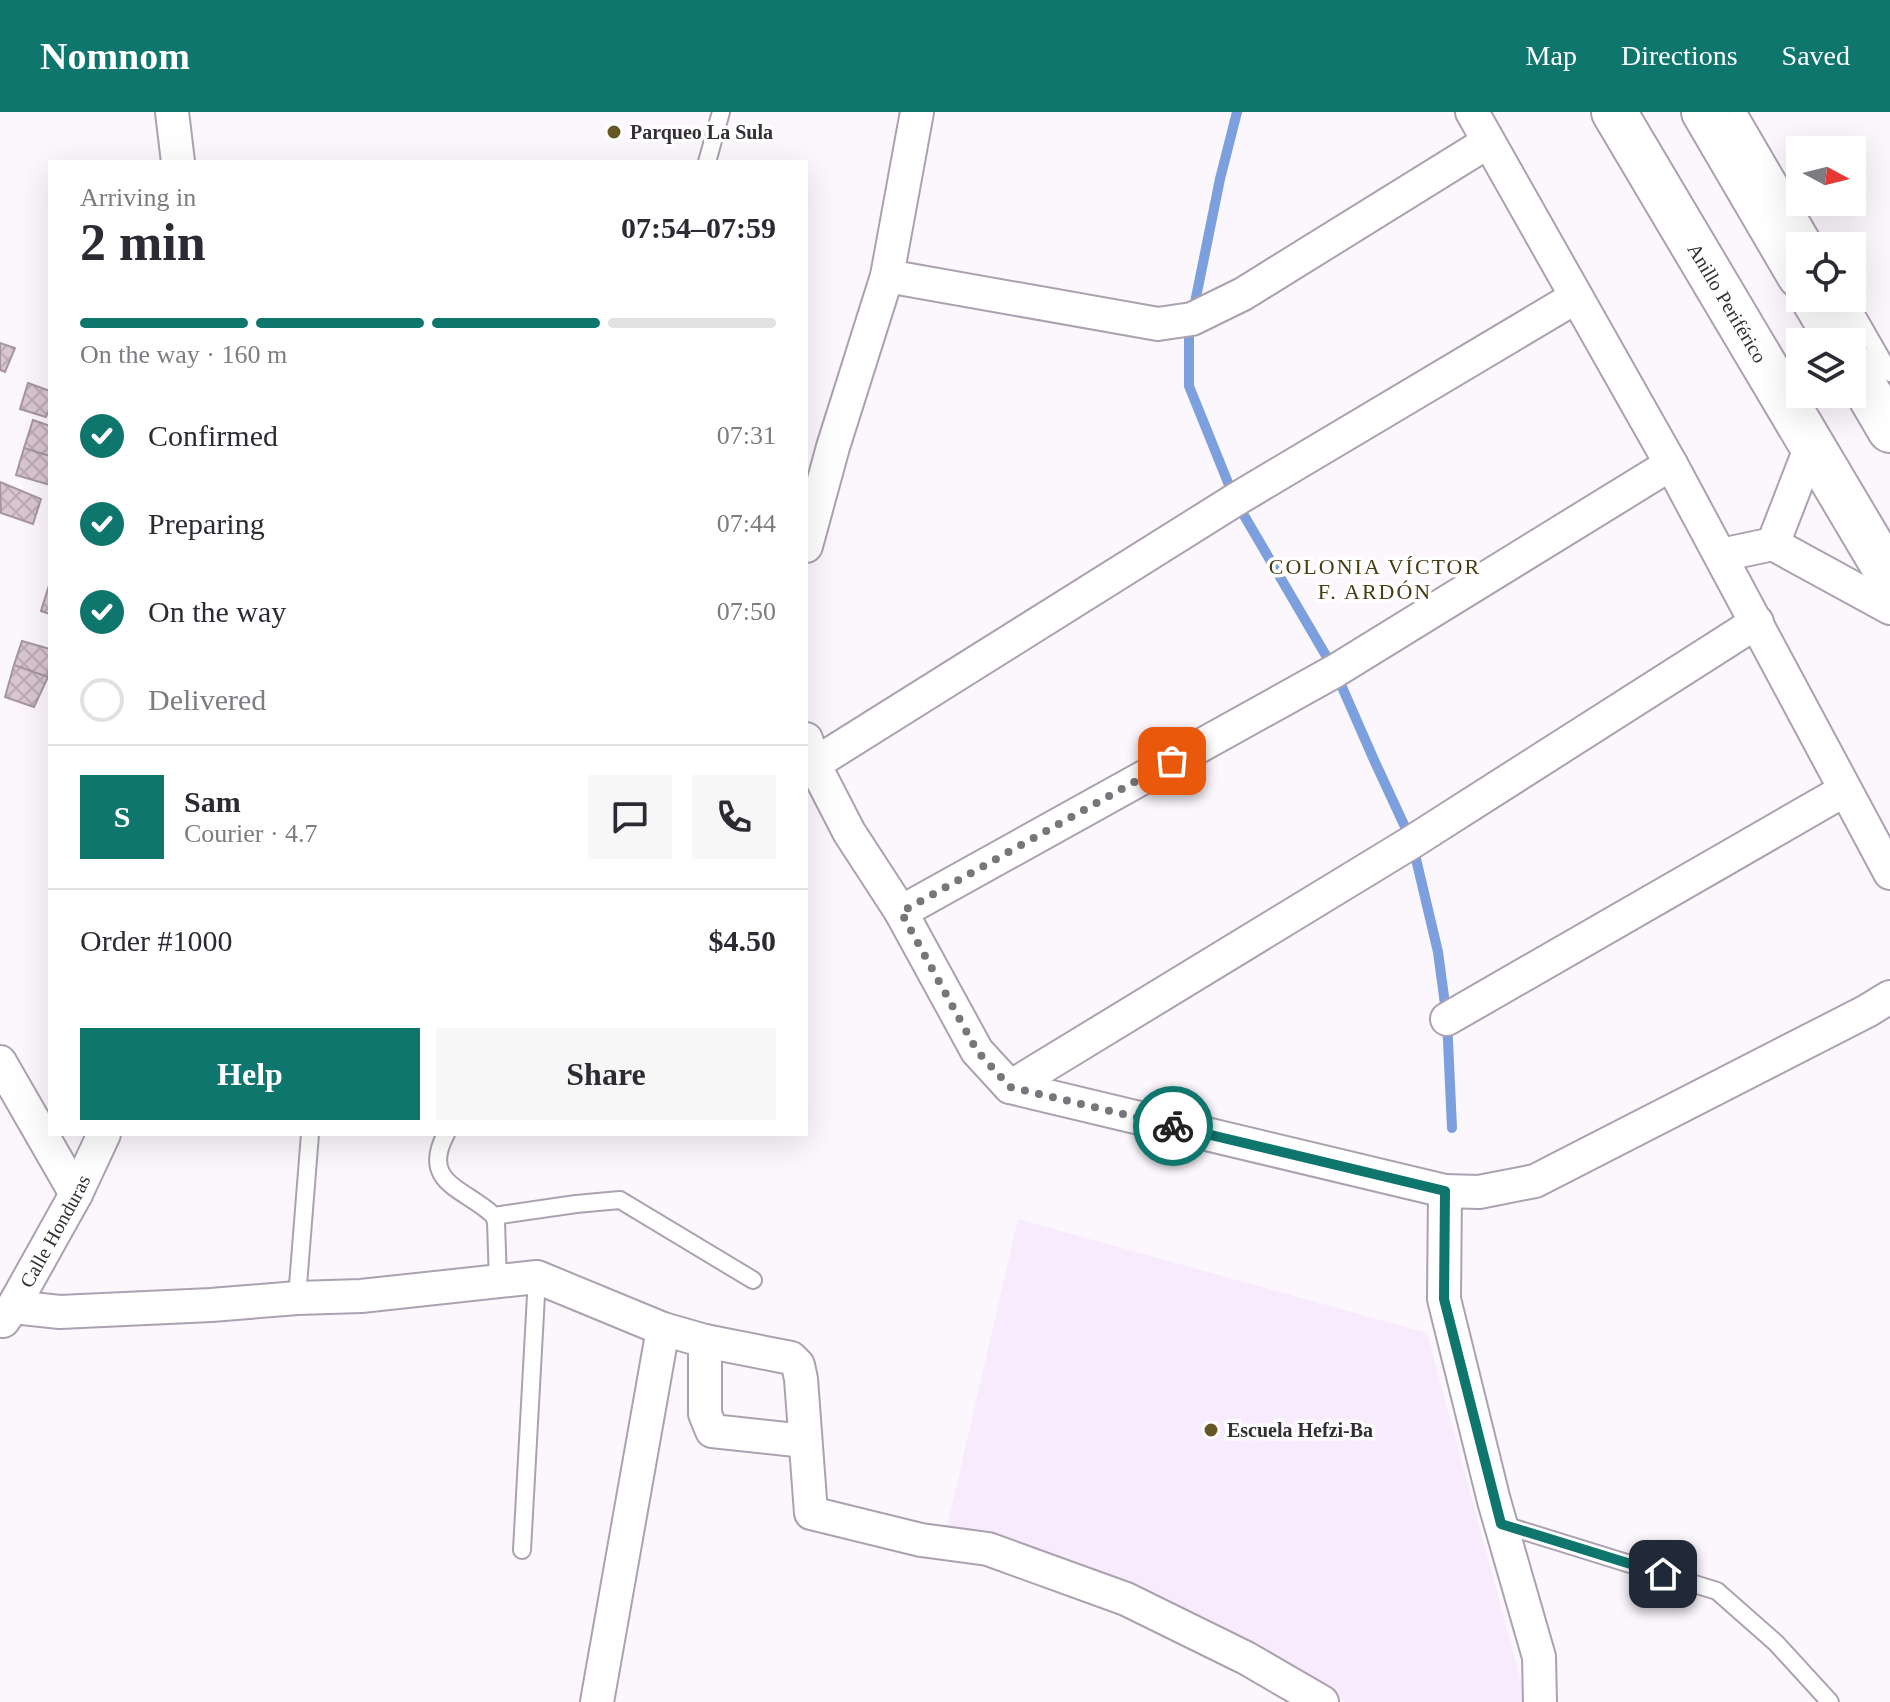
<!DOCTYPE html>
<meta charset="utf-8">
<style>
:root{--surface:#fff;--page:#f7f7f7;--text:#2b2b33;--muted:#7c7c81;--line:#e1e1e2;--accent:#0f766e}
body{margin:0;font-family:"Times New Roman",serif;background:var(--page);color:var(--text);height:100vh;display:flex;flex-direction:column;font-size:30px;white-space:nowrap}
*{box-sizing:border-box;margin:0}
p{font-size:26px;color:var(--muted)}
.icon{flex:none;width:44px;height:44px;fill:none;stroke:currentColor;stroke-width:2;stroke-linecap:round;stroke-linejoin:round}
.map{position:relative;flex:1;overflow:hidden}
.drawer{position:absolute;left:48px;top:48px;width:760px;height:976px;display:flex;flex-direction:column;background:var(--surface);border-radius:0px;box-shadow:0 8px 32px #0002}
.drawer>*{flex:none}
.needle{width:52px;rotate:97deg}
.buttons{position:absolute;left:1786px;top:24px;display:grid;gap:16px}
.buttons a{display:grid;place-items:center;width:80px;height:80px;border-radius:0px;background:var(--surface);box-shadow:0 8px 32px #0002;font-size:40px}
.pin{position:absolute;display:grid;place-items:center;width:68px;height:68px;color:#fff;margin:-34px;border-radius:16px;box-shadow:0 4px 12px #0006}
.courier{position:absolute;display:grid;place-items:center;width:80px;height:80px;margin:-40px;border:6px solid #0f766e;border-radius:50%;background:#fff;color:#222;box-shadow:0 2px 10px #0007}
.head em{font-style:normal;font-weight:700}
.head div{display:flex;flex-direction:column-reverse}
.head{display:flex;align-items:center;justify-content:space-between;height:136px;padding:0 32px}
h1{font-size:52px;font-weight:700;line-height:60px}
.bar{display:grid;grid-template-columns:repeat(4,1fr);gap:12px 8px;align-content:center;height:96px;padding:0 32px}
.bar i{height:10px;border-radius:6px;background:var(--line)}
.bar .on{background:var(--accent)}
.bar p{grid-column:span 4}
.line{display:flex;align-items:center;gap:20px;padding:0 32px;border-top:2px solid var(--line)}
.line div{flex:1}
.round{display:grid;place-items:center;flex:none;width:84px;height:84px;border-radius:0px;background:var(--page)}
ol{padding:0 32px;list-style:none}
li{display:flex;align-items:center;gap:24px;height:88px}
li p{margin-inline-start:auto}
li .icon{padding:8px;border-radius:50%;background:var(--accent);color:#fff;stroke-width:4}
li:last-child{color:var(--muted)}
li i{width:44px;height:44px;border:4px solid var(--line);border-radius:50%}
.primary-button{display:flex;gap:16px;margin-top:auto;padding:16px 32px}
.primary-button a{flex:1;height:92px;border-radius:0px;background:var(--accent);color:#fff;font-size:32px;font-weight:700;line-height:92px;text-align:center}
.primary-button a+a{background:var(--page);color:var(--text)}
header{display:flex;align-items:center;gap:48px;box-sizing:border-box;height:112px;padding:0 40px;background:var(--accent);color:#fff}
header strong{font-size:38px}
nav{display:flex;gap:44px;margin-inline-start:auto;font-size:28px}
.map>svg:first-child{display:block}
.built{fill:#f8ebfd}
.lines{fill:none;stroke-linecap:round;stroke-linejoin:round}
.stream{stroke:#7c9fdd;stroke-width:10}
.building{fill:url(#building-cross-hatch);stroke:#a7969f;stroke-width:2}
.lane-casing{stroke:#aca1b0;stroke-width:20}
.street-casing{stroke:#aca1b0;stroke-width:36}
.highway-casing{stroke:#aca1b0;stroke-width:48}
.lane{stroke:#fff;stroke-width:16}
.street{stroke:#fff;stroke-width:32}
.highway{stroke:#fff;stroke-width:44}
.done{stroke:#79757b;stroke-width:8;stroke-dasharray:0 14.4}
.route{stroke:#0f766e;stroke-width:10}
.poi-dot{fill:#655825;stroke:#fff;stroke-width:3}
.labels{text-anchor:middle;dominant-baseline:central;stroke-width:7;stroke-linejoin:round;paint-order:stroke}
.poi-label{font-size:20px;font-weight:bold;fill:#332f35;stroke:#fff;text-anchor:start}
.street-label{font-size:20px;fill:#332f35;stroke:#fff}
.neighbourhood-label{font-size:22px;letter-spacing:2px;fill:#473d13;stroke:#fff}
</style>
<header>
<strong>Nomnom</strong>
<nav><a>Map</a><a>Directions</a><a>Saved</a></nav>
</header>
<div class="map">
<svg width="1890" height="1590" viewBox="0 0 1890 1590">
<defs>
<pattern id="building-cross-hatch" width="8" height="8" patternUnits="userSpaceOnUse" patternTransform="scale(2)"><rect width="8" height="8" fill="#d9c6d0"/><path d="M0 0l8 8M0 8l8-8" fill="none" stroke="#bbaab3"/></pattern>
</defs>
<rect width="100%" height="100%" fill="#fbf7fd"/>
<path class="built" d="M1018,1107L1427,1221L1524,1580L1523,1590H1346L1149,1482L947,1415Z"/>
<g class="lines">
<path class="stream" d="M1237,0L1220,67L1189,220V274L1235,388L1335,559L1374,648L1412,730L1438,840L1447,907L1452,1016"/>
</g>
<path class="building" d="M0,231L15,236L5,260L0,258Z
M28,271L50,279V295L46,305L20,297Z
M33,308L50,314V344L24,336Z
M24,336L50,344V373L16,363Z
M0,370L41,387L33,412L1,401Z
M50,470V502L41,499Z
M22,529L50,537L48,565L14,553Z
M14,553L48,565L34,595L5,585Z"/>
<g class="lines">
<defs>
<path id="lane" d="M1738,0L1816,134
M707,50L721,0
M1847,186L1890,261
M446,1022C419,1072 467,1077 494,1104L496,1110L498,1170
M494,1104L576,1092L620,1088L753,1168
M297,1186L310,1022
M1501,1412L1717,1479L1776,1531L1830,1590
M522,1438L537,1165"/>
<g id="street">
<path d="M172,0L178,50"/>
<path d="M1472,0L1671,352L1890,761"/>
<path d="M887,164L1158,212L1192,207L1243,182L1488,30"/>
<path d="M1773,432L1811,334"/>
<path d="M806,434L833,335L887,164L917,0"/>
<path d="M1721,443L1773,432L1890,496"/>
<path d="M806,627L814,652L849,720L901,800L977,939L1010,975L1445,1079L1479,1080L1535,1069L1867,899L1890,885"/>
<path d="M814,652L1235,388L1576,185"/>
<path d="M901,800L1335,559L1671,352"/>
<path d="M1447,907L1845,678"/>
<path d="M0,950L76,1082"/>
<path d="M1010,975L1412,730L1757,510"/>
<path d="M1445,1079L1444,1187L1494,1389L1539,1545L1540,1590"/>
<path d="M13,1195L60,1200L211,1193L297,1186L361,1184L537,1165L663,1217L705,1229L791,1246L798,1253L801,1267L811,1401L921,1428L988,1437L1126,1487L1246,1546L1322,1590"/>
<path id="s1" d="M3,1209L13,1195L76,1082L104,1022"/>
<path d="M705,1229V1302L712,1319L805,1329"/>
<path d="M597,1590L663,1217"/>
</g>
<g id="highway">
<path id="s2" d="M1614,0L1890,465"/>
<path d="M1704,0L1800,164"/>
<path d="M1813,186L1839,230"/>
<path d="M1852,253L1890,318"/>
</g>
</defs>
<use href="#lane" class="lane-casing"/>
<use href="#street" class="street-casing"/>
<use href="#highway" class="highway-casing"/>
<use href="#lane" class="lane"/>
<use href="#street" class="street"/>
<use href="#highway" class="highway"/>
</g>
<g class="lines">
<path class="done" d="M1172,649L901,800L977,939L1010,975L1173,1014"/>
<path class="route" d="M1173,1014L1445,1079L1444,1187L1501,1412L1663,1462"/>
</g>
<g class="poi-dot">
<circle cx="614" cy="20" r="8"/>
<circle cx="1211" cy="1318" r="8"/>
</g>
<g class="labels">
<g class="poi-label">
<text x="630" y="20">Parqueo La Sula</text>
<text x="1227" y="1318">Escuela Hefzi-Ba</text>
</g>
<g class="street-label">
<text stroke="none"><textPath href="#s2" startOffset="222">Anillo Periférico</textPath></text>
<text stroke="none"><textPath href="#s1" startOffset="104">Calle Honduras</textPath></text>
</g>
<g class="neighbourhood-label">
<text x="1375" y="454">COLONIA VÍCTOR<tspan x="1375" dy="25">F. ARDÓN</tspan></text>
</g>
</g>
</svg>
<div class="buttons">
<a><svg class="needle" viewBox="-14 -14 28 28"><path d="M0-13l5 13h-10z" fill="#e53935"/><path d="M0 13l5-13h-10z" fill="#7c7c81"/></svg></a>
<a><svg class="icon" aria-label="locate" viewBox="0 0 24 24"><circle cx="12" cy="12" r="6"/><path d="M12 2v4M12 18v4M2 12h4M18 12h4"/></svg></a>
<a><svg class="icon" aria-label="layers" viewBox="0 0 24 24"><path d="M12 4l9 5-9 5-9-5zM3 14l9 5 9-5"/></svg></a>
</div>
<div class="pin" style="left:1172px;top:649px;background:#ea580c"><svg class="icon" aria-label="bag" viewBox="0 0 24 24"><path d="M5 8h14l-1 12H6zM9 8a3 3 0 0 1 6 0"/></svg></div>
<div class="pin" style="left:1663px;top:1462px;background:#1f2937"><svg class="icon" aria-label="home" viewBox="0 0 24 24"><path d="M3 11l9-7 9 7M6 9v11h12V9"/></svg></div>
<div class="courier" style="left:1173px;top:1014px"><svg class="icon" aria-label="bike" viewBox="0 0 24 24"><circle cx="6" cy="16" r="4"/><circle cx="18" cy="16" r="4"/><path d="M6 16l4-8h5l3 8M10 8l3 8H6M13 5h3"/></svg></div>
<section class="drawer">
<div class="head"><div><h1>2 min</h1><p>Arriving in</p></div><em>07:54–07:59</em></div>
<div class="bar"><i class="on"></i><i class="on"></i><i class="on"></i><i></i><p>On the way · 160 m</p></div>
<ol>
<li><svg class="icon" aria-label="check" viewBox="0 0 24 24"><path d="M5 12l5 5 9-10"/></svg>Confirmed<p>07:31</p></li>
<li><svg class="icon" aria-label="check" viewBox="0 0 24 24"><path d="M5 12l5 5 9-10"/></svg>Preparing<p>07:44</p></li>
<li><svg class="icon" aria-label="check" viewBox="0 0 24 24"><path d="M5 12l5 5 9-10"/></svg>On the way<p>07:50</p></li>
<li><i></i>Delivered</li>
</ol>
<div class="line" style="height:144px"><b class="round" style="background:var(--accent);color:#fff">S</b><div><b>Sam</b><p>Courier · 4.7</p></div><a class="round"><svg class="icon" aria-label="chat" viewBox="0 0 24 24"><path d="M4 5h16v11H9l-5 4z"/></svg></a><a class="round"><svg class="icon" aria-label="phone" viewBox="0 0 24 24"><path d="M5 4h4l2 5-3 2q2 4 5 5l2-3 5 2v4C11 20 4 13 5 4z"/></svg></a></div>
<div class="line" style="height:104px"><div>Order #1000</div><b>$4.50</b></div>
<div class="primary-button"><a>Help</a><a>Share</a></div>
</section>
</div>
